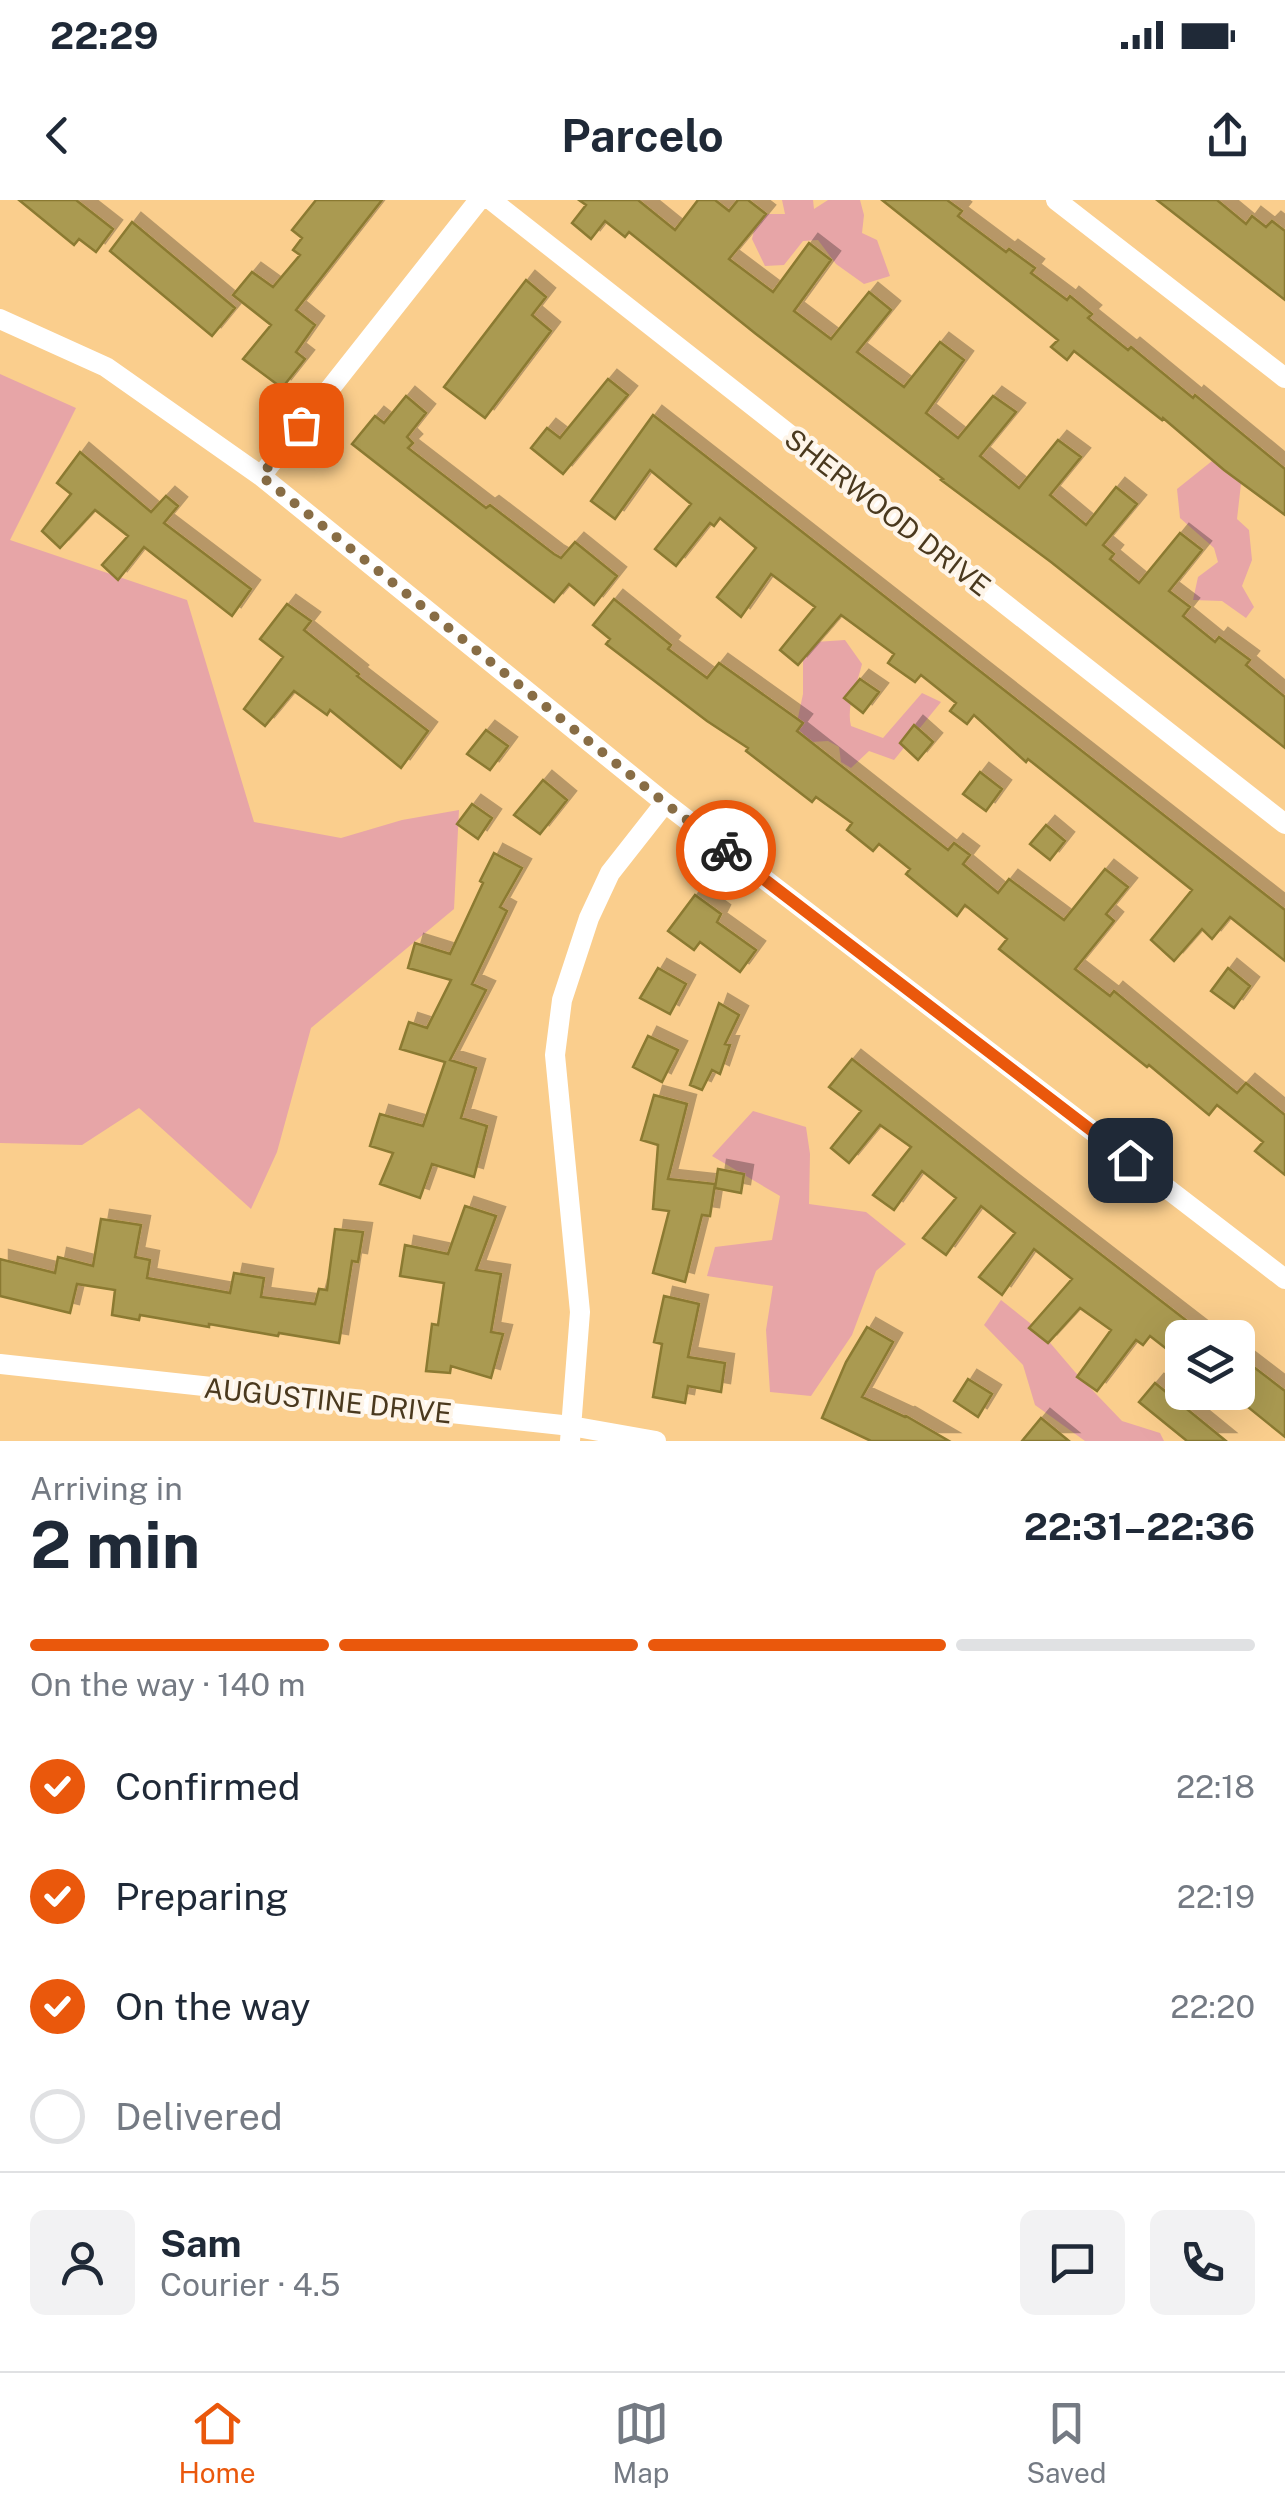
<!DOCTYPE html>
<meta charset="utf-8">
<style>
:root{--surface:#fff;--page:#f2f2f3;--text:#1f2937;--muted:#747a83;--line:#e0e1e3;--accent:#ea580c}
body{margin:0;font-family:"Public Sans",sans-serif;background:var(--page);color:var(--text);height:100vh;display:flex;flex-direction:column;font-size:38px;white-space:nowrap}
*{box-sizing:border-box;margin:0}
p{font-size:32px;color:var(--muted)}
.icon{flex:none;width:55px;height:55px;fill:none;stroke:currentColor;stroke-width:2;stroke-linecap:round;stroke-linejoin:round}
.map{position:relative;height:1241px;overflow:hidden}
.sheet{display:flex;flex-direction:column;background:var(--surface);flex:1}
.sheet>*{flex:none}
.buttons{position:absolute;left:1165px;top:1120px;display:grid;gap:20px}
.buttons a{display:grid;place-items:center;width:90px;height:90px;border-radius:15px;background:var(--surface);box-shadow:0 10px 40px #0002;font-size:50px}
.pin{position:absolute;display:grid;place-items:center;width:85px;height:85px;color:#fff;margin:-42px;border-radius:20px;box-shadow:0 5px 15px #0006}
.courier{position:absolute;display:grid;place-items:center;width:100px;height:100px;margin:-50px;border:8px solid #ea580c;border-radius:50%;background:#fff;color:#222;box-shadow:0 2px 12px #0007}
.summary em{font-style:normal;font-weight:700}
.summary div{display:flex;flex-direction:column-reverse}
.summary{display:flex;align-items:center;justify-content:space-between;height:170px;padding:0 30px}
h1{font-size:65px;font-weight:700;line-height:75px}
.bar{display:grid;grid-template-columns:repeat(4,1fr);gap:15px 10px;align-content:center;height:120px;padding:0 30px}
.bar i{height:12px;border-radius:8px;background:var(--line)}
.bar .active{background:var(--accent)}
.bar p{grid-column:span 4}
.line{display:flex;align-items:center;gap:25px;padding:0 30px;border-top:2px solid var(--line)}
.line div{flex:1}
.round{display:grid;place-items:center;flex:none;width:105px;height:105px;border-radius:15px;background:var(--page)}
ol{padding:0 30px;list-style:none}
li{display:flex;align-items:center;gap:30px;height:110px}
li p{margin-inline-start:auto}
li .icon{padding:10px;border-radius:50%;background:var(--accent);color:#fff;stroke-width:4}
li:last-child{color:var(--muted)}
li i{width:55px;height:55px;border:5px solid var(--line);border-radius:50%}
.status{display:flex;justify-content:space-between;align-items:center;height:70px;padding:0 50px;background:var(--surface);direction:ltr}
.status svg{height:28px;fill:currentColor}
header{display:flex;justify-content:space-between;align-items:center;height:130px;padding:0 30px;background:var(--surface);font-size:45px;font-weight:700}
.tabs{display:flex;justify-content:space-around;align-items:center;height:140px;border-top:2px solid var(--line);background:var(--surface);font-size:28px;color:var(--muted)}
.tabs a{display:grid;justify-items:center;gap:5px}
.tabs .active{color:var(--accent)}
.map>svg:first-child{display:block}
.green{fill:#e7a5a7}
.building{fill:#aa9a51;stroke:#8b7a30;stroke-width:2.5;filter:url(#shadow)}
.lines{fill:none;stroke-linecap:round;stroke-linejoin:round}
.minor{stroke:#fff;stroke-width:20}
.done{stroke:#886d45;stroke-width:10;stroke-dasharray:0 18}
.route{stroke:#ea580c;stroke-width:12}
.labels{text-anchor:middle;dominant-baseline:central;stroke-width:8;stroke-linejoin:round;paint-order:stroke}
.street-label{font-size:28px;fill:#4a391e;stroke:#fef5e9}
</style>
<div class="status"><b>22:29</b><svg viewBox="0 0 49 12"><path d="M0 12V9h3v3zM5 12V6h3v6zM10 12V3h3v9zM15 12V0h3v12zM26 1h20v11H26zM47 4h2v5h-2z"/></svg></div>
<header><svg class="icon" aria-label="back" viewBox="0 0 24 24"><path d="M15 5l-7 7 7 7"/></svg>Parcelo<svg class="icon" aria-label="share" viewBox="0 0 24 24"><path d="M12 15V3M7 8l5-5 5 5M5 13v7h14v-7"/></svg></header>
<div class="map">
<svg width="1285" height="1241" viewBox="0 0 1285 1241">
<defs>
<filter id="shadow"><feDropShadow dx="9" dy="-9" stdDeviation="0" flood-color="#0004"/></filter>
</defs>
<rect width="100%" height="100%" fill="#face8d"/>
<path class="green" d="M782,0H813L814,9L828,0H860L864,15L862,33L877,40L890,76L864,84L836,64L818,40L803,41L784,65L765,66L752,39L758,14H785Z
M0,174L76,208L10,340L187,400L254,622L341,638L402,620L459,610L454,709L311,828L277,952L251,1009L139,908L82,945L0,943Z
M1212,261L1242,275L1237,319L1249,330L1252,360L1242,386L1254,407L1246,418L1222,401L1193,400L1198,377L1218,362L1214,348L1180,318L1177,289Z
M845,440L862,464C857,485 846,506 851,526L883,538L922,493L941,502L894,560L869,551L851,568L841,562L839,547L828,541L811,542L796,527L803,494V460L815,442Z
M753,911L806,927L810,954L809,1004L866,1012L906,1044L876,1071L852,1135L811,1196L770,1192L766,1130L773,1086L707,1076L715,1047L772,1040L780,996L712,956Z
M1001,1100L1040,1131L1075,1172L1122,1221L1160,1233L1164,1241H1085L1035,1205L1023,1165L984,1125Z"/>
<path class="building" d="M19,0H76L113,29L96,52L79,39L74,45Z
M316,0H382L296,110L315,125L296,152L305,159L282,188L243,159L271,125L233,95L252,72L273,87L300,55L293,50L302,38L292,30Z
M579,0H638L675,30L698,0H715L729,11L738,0H748L766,14L729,59L773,92L809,43L831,60L794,111L831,139L869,92L891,110L857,152L904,187L940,142L964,160L926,213L958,238L993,196L1016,212L980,256L1019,288L1058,240L1081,257L1050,295L1086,325L1116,287L1137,304L1103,345L1114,354L1110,359L1139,383L1180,333L1202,350L1169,391L1190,407L1183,416L1215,442L1219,437L1250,460L1246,465L1285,497V548L1051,362L941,280L943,279L756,134L629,32L625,37L605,21L591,39L572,23L586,5Z
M882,0H947L962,11L958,16L1006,52L1009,49L1035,68L1031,73L1067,100L1070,96L1092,114L1088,118L1128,150L1131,147L1193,198L1195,195L1285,269V315L1224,270L1163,218L1162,220L1074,151L1067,160L1051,147L1058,140Z
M1157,0H1217L1246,24L1252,16L1266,27L1272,21L1285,31V100Z
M132,22L235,108L212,136L110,51Z
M526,80L546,97L532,115L551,131L485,218L444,187Z
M608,179L628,195L563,274L531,248L547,228L560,238Z
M406,196L426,213L407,237L413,243L408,248L486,308L490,305L554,354L561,358L575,342L617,376L594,405L569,384L554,402L352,244L375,216L384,223Z
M653,215L1285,710V761L1230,717L1212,739L1202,729L1174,761L1151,740L1192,690L1028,559L1026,562L974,515L967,524L950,511L956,503L921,475L915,482L888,463L894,454L841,415L798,465L780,450L815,407L771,374L741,417L717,397L756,348L720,318L714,326L710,323L676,366L655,349L691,304L650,270L615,319L591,301Z
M80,252L151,312L166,296L178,306L164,323L251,389L232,416L144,347L118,380L102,365L128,336L95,310L60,348L42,331L71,294L57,283Z
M614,399L671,445L668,449L707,478L719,463L803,523L797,531L948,650L954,643L970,655L963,664L998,693L1009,679L1064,720L1105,669L1128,687L1106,714L1114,721L1075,769L1110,796L1114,791L1237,893L1246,883L1285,915V975L1255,951L1263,942L1217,905L1209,915L1149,865L1147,867L999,749L1007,739L965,705L957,716L906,674L910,669L879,644L873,651L847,630L852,623L816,597L812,602L746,551L748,548L707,521L606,444L610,439L593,425Z
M287,404L311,421L304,430L359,474L357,476L428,531L401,568L330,510L327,515L294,491L265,526L244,509L283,457L260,439Z
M860,479L879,492L863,513L844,498Z
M914,525L933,542L918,560L900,543Z
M486,530L508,546L490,570L467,554Z
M980,572L1002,589L986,611L963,594Z
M543,580L567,600L540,634L514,615Z
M472,604L492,618L478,639L457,624Z
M1046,625L1065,641L1050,660L1030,644Z
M494,653L522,668L500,707L507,711L472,784L486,790L450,860L476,868L461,918L487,926L474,977L432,964L420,998L380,984L393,953L370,946L380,914L423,926L445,862L400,849L409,822L427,828L451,780L408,768L415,743L450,754L483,683L480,681Z
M695,695L721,714L717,722L756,750L740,772L700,742L694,750L668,731Z
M658,768L686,784L670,814L640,798Z
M1228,768L1250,786L1234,808L1211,791Z
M719,803L739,815L725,844L730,845L720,874L712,870L702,890L690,885Z
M648,836L678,850L662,882L633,867Z
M852,859L1010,984L1209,1138H1182V1161L1150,1136L1143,1145L1136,1140L1097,1191L1077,1177L1111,1130L1080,1108L1048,1143L1029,1128L1072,1079L1034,1049L1002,1095L979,1077L1015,1033L981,1006L946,1055L923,1038L956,998L922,971L894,1010L873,995L911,947L880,925L849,963L831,948L861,911L829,887Z
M654,895L687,904L668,979L715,984L710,1016L702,1015L685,1082L653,1073L669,1011L653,1009L658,945L641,940Z
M718,969L744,974L741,993L715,988Z
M465,1006L496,1016L476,1070L501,1074L491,1132L503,1134L491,1178L451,1166L450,1173L426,1171L432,1124L438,1125L444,1083L400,1076L405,1045L448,1054Z
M101,1019L141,1025L135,1057L150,1060L147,1078L230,1093L234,1073L264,1078L261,1097L315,1104L319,1089L327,1090L335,1029L363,1032L358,1062L352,1061L339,1143L279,1133L278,1136L209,1124V1127L140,1115L139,1120L112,1115L115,1090L77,1084L70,1113L0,1096V1059L55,1073L58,1057L93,1066Z
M664,1096L699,1104L688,1157L725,1163L721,1192L688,1186L685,1203L653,1197L662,1144L654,1142Z
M867,1127L893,1142L862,1197L905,1217L906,1216L949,1241H871L822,1218L846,1162Z
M1238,1155L1285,1191V1237L1238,1199Z
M968,1179L992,1194L978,1217L954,1201Z
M1155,1183L1226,1241H1187L1139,1202Z
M1041,1218L1069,1241H1022Z"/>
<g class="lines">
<path class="minor" d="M491,0L1285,624
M1056,0L1285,178
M0,119L106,167L261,276L665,603L1285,1079
M261,276L479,0
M0,1164L571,1226L656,1241
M570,1241L580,1112L555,855L562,800L589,718L610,673L665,603"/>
</g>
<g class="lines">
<path class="done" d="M301,225L261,276L665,603L726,650"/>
<path class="route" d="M726,650L1130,960"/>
</g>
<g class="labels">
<g class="street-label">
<text transform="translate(888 312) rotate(38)">SHERWOOD DRIVE</text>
<text transform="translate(328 1200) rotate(6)">AUGUSTINE DRIVE</text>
</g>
</g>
</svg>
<div class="buttons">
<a><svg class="icon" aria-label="layers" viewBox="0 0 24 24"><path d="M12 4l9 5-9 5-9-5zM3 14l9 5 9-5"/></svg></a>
</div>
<div class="pin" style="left:301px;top:225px;background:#ea580c"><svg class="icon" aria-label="bag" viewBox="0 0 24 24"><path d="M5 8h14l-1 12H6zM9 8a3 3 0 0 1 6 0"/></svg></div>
<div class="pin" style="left:1130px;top:960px;background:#1f2937"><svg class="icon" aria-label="home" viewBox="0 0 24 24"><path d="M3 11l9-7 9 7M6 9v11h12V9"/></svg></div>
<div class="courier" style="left:726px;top:650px"><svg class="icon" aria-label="bike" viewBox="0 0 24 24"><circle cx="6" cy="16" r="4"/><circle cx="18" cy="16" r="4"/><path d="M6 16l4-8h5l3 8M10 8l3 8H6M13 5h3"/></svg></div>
</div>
<section class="sheet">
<div class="summary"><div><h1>2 min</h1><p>Arriving in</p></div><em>22:31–22:36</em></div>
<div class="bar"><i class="active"></i><i class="active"></i><i class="active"></i><i></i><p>On the way · 140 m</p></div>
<ol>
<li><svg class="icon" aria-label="check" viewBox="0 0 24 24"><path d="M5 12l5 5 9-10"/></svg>Confirmed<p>22:18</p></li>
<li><svg class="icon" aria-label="check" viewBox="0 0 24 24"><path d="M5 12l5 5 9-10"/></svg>Preparing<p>22:19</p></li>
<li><svg class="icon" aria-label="check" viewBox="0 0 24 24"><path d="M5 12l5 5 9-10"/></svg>On the way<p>22:20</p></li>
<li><i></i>Delivered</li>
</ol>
<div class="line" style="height:180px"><a class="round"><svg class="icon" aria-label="person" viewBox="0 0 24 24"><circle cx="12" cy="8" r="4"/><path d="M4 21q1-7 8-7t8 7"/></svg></a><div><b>Sam</b><p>Courier · 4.5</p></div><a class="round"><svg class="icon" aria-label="chat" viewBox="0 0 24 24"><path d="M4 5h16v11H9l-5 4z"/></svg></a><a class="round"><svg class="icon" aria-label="phone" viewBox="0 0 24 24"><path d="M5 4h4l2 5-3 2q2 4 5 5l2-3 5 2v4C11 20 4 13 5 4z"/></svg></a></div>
</section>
<nav class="tabs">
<a class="active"><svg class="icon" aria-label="home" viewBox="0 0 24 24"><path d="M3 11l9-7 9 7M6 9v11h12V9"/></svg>Home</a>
<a><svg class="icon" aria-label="map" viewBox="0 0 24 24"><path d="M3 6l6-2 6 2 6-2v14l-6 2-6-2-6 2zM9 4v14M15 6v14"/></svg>Map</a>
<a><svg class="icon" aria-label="saved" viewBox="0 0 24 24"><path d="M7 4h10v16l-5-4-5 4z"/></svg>Saved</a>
</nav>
